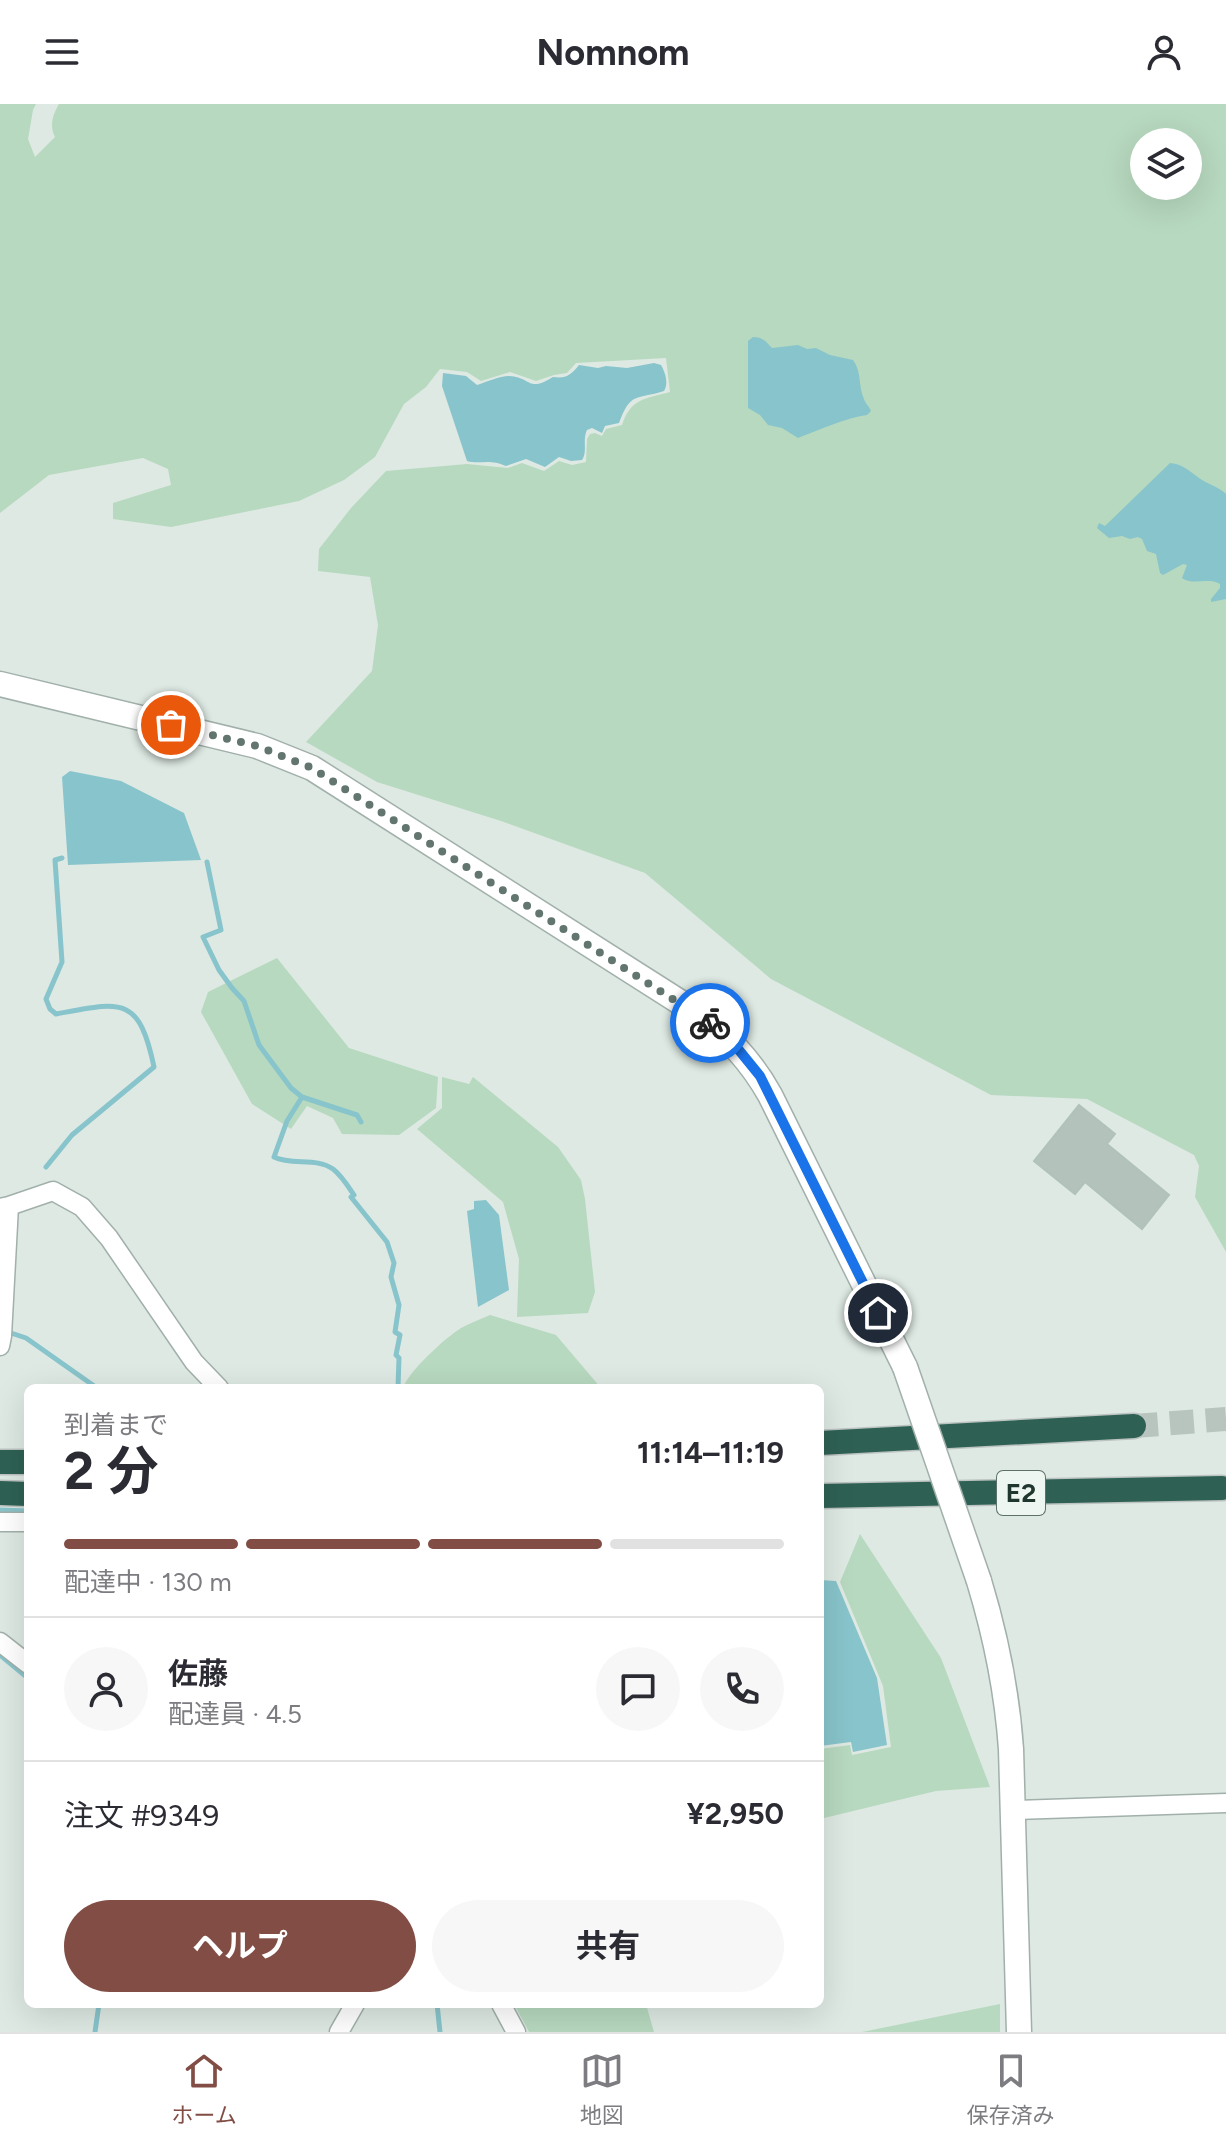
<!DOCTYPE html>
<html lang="ja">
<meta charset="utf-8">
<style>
:root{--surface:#fff;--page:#f7f7f7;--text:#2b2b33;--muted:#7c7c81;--line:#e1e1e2;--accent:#814d45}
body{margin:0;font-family:Figtree,"Noto Sans JP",sans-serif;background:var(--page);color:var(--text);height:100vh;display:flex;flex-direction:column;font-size:30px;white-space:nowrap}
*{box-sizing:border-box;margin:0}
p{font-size:26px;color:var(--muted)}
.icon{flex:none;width:44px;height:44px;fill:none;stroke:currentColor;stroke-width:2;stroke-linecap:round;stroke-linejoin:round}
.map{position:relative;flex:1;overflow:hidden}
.drawer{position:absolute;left:24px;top:1280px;width:800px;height:624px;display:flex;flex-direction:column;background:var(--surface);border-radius:12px;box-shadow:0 8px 32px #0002}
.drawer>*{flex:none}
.controls{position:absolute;left:1130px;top:24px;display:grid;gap:16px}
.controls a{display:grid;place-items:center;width:72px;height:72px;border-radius:50%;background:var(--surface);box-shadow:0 8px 32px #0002;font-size:40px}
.pin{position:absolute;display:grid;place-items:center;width:68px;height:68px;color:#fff;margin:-34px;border:4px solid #fff;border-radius:50%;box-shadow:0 2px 8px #0007}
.courier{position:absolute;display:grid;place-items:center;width:80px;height:80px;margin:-40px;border:6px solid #1a73e8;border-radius:50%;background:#fff;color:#222;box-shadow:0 2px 10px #0007}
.summary em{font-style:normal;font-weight:700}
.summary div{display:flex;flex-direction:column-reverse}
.summary{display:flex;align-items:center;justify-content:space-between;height:136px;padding:0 40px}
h1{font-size:52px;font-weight:700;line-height:60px}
.bar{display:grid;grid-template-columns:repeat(4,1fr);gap:12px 8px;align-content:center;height:96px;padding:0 40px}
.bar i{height:10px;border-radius:6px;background:var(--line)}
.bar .current{background:var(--accent)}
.bar p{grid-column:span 4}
.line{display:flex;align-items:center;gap:20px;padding:0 40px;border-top:2px solid var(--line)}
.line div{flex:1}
.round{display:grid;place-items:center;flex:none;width:84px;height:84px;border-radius:42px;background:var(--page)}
.primary-button{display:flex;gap:16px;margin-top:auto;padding:16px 40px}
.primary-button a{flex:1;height:92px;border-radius:48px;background:var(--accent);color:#fff;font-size:32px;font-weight:700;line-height:92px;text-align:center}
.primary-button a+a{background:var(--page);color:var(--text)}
header{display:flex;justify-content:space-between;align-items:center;height:104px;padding:0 40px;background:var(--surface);font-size:36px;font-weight:700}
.tab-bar{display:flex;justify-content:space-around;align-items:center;height:112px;border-top:2px solid var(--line);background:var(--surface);font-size:22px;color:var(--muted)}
.tab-bar a{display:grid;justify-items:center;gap:4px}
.tab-bar .current{color:var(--accent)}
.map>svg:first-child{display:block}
.green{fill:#b7d9bf;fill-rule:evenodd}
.water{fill:#88c4cb}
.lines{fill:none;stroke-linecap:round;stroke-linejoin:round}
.stream{stroke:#88c4cb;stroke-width:5}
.building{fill:#b3c3bc;stroke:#b1c2ba;stroke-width:2}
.motorway-tunnel{stroke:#b8c5bf;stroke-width:24;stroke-dasharray:24 12;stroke-linecap:butt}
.minor-casing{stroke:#a1b0aa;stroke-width:21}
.tertiary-casing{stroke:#a1b0aa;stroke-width:27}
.motorway-casing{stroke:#bcc3c1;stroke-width:27}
.minor{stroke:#fff;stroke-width:18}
.tertiary{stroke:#fff;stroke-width:24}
.motorway{stroke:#2e6154;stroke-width:24}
.tertiary-bridge-casing{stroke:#a1b0aa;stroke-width:27;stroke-linecap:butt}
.tertiary-bridge{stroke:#fff;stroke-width:24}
.done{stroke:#62756f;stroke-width:8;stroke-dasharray:0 14.4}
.route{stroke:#1a73e8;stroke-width:10}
.labels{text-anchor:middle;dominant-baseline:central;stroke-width:7;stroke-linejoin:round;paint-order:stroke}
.shield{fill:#eef6f1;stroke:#5e706a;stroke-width:2}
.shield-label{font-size:26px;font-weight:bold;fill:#203730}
</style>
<header><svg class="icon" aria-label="menu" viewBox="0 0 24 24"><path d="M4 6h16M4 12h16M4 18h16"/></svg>Nomnom<svg class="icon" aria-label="person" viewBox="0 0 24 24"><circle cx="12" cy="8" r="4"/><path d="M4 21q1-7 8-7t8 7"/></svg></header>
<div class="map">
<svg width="1226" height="1928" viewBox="0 0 1226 1928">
<rect width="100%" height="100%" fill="#dee9e3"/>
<path class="green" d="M0,0H36L33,6L28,35L35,53L55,33C49,22 53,10 59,0H1226V1148L1195,1093L1199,1062L1194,1051L1087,995L991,991L771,875L645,769L501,717L377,678L306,638L372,567L378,521L370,473L318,467L319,445L351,404L386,367L467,360L508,364L522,359L544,367L559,357L572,361L586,358L587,335L590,330L595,329L602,332L606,325L622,321C631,294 645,295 670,288L666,254L576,259L567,269L554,271L536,277L510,268L481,277L467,268L440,265L426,283L404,300L375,353L344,376L299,397L171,423L113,415V399L171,381L168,365L143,354L49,371L0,409ZM1144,38H1188V82H1144Z
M277,854L349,944L438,973L436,1004L399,1031L342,1030L333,1014L307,1002L291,1025L252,1000L201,908L208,888Z
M442,973L469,980L473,973L558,1043L581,1076L585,1095L595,1188L588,1209L517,1213L519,1155L503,1098L417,1025L442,1004Z
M490,1211L556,1231L601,1284H403C408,1268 445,1234 461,1224C470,1219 481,1215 490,1211Z
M860,1430L941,1554L990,1683L936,1687L820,1715V1645L850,1641L852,1651L891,1643L883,1582L840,1478Z
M514,1900H646L654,1928H529Z
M1000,1900V1928H862Z"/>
<path class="water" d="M753,233C762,233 766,237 772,244L798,241L807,245L816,244L830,251L853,256C862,268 858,282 864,295C865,299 869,302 871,307L867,311C845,314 819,326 798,334L782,324L768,321L760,311L748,304V237Z
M654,259L661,261C665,268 669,279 664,287C636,296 631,287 619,319L605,322L602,329L592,324L587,326C582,336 588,347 582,356L571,357L559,353L545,363L526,355L506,362C488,354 481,361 467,357L442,282L443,269L466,272L477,281C487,278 499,272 509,272C531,273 528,289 553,273C566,275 571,271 579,261L598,264L606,262L627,264Z
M1170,359C1184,360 1191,369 1202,376C1212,382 1217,382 1226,390V495L1211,498V495L1220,484V480C1208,473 1192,482 1182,474L1187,461L1183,460L1163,471L1160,469L1156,450L1147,447L1142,435L1138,433L1130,435L1122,432L1109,434L1097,424L1099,419L1105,422Z
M70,667L121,677L184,709L201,756L68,761L62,673Z
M486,1096L499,1111L509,1186L478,1203L467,1107L474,1105V1097Z
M820,1476L836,1477L877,1574L887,1641L853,1648L851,1638L820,1642Z"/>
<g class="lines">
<path class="stream" d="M207,758L221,826L203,833L219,866L232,884L244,897L259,941L291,984L302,993L357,1011L361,1018
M302,993L287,1017L274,1053C292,1062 316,1053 333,1065C341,1071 348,1082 354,1091L351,1093L387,1138L394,1159L391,1173L399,1201L395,1228L400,1231L396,1251L399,1254L398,1284
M46,1063L72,1031L154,963C139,890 120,898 56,910L50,905L46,895L62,858L55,756L62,754
M8,1228L26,1234L97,1284
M0,1406L28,1407
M0,1551L28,1574
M437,1900L440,1928
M95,1928L99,1900"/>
</g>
<path class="building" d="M1079,1001L1115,1030L1107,1040L1169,1091L1142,1125L1085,1078L1075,1090L1034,1057Z"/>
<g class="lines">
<path class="motorway-tunnel" d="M1134,1322L1226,1315"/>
<defs>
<path id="minor" d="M0,1104L9,1102L53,1087L82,1103L109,1134L194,1258L219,1284
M0,1242L2,1232L9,1102
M0,1418H28
M0,1538L28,1560
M1013,1706L1226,1699
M501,1900L516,1928
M339,1928L355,1900"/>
<path id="tertiary" d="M0,580L257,642L312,664L697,909C728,932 751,957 770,991L905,1263
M979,1477C996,1533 1007,1587 1011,1645L1019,1928"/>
<path id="motorway" d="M820,1339L1134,1322
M0,1358H28
M0,1389L28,1390
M820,1392L1222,1384"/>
</defs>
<use href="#minor" class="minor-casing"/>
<use href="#tertiary" class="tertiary-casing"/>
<use href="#motorway" class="motorway-casing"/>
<use href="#minor" class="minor"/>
<use href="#tertiary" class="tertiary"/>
<use href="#motorway" class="motorway"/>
<defs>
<path id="tertiary-bridge" d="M905,1263L979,1477"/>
</defs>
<use href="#tertiary-bridge" class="tertiary-bridge-casing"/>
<use href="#tertiary-bridge" class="tertiary-bridge"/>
</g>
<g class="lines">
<path class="done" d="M171,621L257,642L312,664L710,919"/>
<path class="route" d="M710,919L734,940L760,972L878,1209"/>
</g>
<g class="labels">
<rect class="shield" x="997" y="1367" width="48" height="44" rx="6"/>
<g class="shield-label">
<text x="1021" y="1389">E2</text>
</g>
</g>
</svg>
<div class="controls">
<a><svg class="icon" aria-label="layers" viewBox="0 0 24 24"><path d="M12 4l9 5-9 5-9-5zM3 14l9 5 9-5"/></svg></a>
</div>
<div class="pin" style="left:171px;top:621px;background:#ea580c"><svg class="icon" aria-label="bag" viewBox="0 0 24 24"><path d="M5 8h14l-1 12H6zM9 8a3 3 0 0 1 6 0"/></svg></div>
<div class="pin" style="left:878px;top:1209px;background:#1f2937"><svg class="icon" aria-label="home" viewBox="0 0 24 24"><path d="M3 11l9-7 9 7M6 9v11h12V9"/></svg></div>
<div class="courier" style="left:710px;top:919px"><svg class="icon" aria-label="bike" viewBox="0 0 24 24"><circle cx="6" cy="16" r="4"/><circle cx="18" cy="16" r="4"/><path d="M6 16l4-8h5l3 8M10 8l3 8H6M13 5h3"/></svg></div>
<section class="drawer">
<div class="summary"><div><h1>2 分</h1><p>到着まで</p></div><em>11:14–11:19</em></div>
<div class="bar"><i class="current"></i><i class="current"></i><i class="current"></i><i></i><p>配達中 · 130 m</p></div>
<div class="line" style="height:144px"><a class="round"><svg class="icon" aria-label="person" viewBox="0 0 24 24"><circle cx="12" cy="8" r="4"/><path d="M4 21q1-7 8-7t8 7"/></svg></a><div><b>佐藤</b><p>配達員 · 4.5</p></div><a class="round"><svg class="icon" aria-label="chat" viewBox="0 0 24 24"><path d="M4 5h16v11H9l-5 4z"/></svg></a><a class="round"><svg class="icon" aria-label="phone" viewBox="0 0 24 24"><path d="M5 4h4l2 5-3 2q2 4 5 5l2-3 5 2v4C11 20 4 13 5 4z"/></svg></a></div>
<div class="line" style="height:104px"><div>注文 #9349</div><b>¥2,950</b></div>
<div class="primary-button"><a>ヘルプ</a><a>共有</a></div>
</section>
</div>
<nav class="tab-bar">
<a class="current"><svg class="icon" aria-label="home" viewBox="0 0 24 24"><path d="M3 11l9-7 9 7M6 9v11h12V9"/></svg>ホーム</a>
<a><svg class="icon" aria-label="map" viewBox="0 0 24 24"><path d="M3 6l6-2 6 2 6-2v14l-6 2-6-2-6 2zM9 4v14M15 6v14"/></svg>地図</a>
<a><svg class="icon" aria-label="saved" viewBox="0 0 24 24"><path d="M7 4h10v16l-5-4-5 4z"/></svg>保存済み</a>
</nav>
